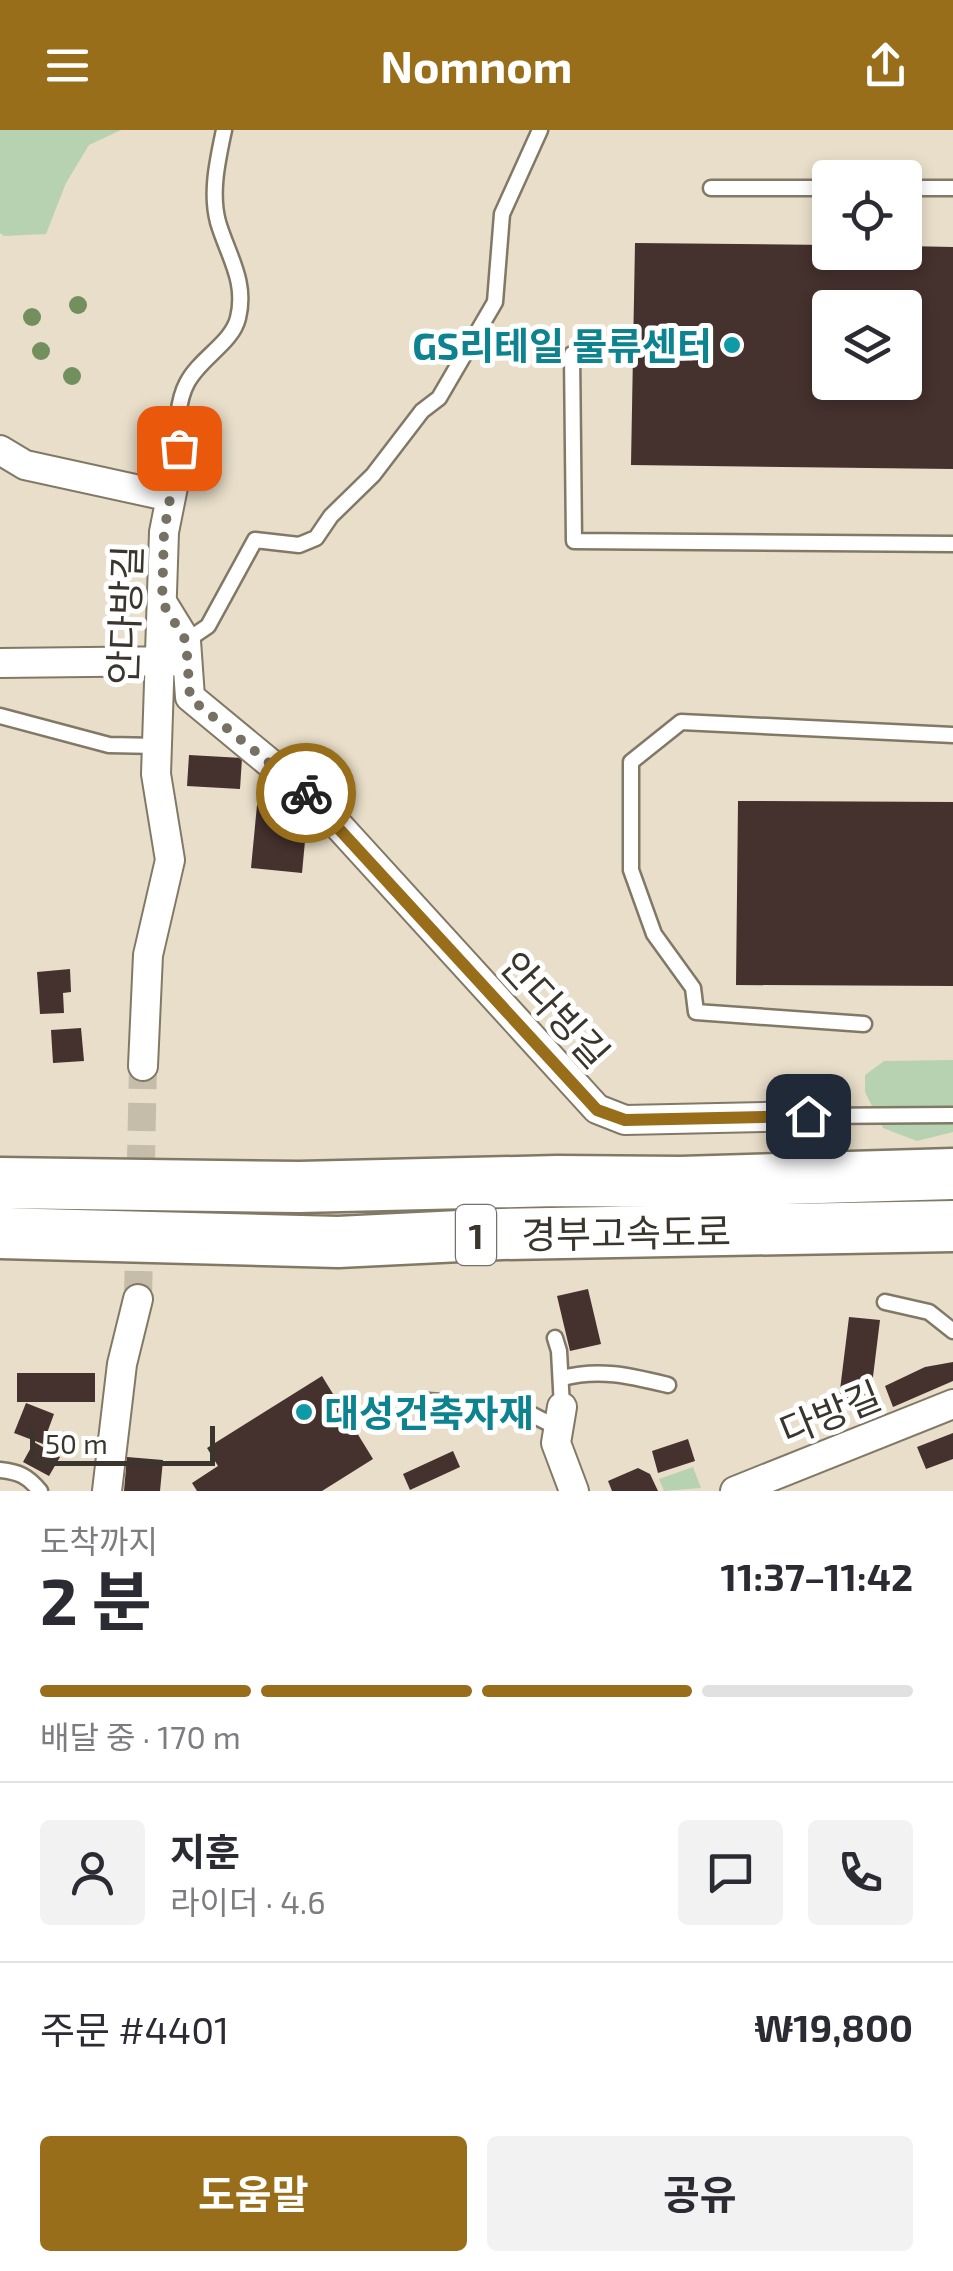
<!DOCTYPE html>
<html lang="ko">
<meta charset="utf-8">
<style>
:root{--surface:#fff;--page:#f2f2f3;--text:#2b2b33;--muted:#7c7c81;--line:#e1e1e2;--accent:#986e1b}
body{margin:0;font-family:"Exo 2","Noto Sans KR",sans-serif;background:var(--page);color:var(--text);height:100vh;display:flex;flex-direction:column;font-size:38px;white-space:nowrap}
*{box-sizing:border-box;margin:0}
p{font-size:32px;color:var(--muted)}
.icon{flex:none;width:55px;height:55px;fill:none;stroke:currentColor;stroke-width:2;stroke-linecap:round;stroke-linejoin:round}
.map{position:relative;height:1361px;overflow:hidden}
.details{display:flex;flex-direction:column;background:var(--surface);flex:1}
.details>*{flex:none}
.fabs{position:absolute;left:812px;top:30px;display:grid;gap:20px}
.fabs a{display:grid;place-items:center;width:110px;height:110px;border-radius:10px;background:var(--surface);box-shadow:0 5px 15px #0003;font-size:50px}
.scale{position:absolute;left:30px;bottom:25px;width:185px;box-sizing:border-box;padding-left:10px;border:5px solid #3a362e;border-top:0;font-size:28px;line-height:35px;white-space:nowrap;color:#3a362e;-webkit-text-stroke:8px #fff;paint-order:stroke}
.pin{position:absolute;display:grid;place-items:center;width:85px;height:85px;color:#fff;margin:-42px;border-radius:20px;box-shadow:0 5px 15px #0006}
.courier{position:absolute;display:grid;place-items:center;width:100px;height:100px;margin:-50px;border:8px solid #986e1b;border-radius:50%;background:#fff;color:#222;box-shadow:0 2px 12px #0007}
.summary em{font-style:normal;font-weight:700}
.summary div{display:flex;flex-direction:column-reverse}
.summary{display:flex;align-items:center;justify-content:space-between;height:170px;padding:0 40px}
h1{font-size:65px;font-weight:700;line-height:75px}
.bar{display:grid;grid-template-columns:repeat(4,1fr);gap:15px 10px;align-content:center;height:120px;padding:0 40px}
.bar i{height:12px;border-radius:8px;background:var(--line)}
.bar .on{background:var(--accent)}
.bar p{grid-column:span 4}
.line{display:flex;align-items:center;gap:25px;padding:0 40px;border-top:2px solid var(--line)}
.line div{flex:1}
.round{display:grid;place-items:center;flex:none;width:105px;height:105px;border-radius:10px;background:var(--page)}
.cta{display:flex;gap:20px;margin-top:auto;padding:20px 40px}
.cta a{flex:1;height:115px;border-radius:10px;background:var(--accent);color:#fff;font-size:40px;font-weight:700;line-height:115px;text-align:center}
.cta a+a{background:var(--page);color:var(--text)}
header{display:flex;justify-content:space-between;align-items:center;height:130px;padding:0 40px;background:var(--accent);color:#fff;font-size:45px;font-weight:700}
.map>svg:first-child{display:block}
.green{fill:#b7d2b1}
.building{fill:#45312e;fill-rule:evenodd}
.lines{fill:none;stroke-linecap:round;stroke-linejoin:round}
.street-tunnel{stroke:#c5bcaa;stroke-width:28;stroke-dasharray:28 14;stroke-linecap:butt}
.lane-casing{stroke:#817966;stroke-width:19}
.street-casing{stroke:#817966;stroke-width:32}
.highway-casing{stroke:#817966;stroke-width:55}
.lane{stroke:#fff;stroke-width:14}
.street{stroke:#fff;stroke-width:28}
.highway{stroke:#fff;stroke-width:50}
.tree{fill:#748f5e}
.done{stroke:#777164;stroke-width:10;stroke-dasharray:0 18}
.route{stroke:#986e1b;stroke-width:12}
.culture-dot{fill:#0f9aa8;stroke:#fff;stroke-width:4}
.labels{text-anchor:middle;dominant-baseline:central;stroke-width:10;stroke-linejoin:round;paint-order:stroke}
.shield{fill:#fff;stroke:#75726d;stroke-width:2.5}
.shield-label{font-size:35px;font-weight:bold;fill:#3a362e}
.culture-label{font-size:38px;font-weight:bold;fill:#0d838f;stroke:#fff;text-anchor:end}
.street-label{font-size:38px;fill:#3a362e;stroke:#fff}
</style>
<header><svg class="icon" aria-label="menu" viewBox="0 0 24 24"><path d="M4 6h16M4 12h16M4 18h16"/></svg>Nomnom<svg class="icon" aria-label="share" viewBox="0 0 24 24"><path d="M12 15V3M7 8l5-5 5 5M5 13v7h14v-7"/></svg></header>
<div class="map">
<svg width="953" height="1361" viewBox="0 0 953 1361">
<rect width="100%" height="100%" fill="#e8dec9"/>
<path class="green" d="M0,0H121L89,15L66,53L46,104L4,106L0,103Z
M953,930V1002L917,1011L883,998L865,962V945L884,931Z
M693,1337L701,1358L664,1361L659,1349Z"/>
<path class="building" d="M635,113L830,115V122H905V116L953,117V339L631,335ZM830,178H905V252H830Z
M189,625L242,628L240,659L187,656Z
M738,671L953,672V856L736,855Z
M257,675L308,679L302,743L251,738Z
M70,839L71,862L63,863L64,883L40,884L37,842Z
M81,898L84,931L53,933L51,900Z
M588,1159L601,1214L570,1221L557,1166Z
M849,1187L880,1190L869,1279L838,1276Z
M953,1232V1251L893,1277L885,1256L925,1237Z
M17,1243H95V1272H17Z
M322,1246L373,1329L322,1361H197L192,1353L218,1336L207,1318Z
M26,1273L54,1284L43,1314L14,1303Z
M953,1303V1329L926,1339L917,1317Z
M688,1309L695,1331L658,1343L652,1321Z
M34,1312L60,1327L49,1346L23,1332Z
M453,1321L460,1337L410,1360L403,1344Z
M127,1327L163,1330L160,1361H124Z
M638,1338L650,1344L658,1361H612L608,1351Z"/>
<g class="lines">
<path class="street-tunnel" d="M138,1169L143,936"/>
<defs>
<path id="lane" d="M711,58H830
M905,58H953
M572,224L574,411L953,414
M174,352C178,322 173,279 187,253C200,228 232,213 238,188C247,151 228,126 218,92C210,62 218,29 224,0
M186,511L208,496L255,410L299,415L316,408L331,386L373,345L422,281L439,268L495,172L502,84L540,0
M0,586L109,615L157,616
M864,894L696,882L693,858L654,804L631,740V632L681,592L953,605
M807,986L953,985
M885,1172L929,1182L953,1201
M555,1208L559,1221L562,1277
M562,1248C600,1238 631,1246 668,1255
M428,1271L482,1275L511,1274L558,1298
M0,1340C19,1342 28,1346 40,1361"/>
<path id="street" d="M0,320L25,335L171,367
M162,472L186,511L190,567L317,672L597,979L625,990L807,986
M0,533L176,531
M143,936L148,825L170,730L156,644L164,402L174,352
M562,1277L556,1313L574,1361
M107,1361L122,1234L138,1169
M735,1361L953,1274"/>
<path id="highway" d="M0,1053L299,1057L557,1051L681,1052L953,1044
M0,1103L338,1112L501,1104L953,1096"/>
</defs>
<use href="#lane" class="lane-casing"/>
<use href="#street" class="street-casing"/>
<use href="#highway" class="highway-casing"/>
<use href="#lane" class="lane"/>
<use href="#street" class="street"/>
<use href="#highway" class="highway"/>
</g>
<g class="tree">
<circle cx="78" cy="175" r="9"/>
<circle cx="32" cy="187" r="9"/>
<circle cx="41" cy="221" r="9"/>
<circle cx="72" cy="246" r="9"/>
</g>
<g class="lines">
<path class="done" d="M179,318L164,402L162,472L186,511L190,568L306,663"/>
<path class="route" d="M306,663L597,980L625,990L808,986"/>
</g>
<g class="culture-dot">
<circle cx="732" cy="215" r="10"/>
<circle cx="304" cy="1282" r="10"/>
</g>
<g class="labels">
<rect class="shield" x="456" y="1075" width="40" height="60" rx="8"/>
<g class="shield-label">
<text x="476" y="1105">1</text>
</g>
<g class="culture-label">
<text x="712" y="215">GS리테일 물류센터</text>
<text x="324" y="1282" text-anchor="start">대성건축자재</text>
</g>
<g class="street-label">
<text transform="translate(124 485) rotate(-88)">안다방길</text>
<text transform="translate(556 879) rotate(48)">안다빙길</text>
<text transform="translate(626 1102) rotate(-1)">경부고속도로</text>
<text transform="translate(830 1282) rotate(-22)">다방길</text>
</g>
</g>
</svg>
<div class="fabs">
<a><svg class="icon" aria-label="locate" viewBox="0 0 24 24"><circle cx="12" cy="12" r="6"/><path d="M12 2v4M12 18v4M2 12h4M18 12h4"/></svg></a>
<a><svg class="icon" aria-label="layers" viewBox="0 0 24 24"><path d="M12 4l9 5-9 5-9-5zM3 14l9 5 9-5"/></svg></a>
</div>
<div class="scale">50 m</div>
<div class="pin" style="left:179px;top:318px;background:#ea580c"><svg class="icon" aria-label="bag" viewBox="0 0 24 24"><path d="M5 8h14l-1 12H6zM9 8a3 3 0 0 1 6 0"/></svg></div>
<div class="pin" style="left:808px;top:986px;background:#1f2937"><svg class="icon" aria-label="home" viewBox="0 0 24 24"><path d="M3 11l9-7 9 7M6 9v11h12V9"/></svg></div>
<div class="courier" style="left:306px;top:663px"><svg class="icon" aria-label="bike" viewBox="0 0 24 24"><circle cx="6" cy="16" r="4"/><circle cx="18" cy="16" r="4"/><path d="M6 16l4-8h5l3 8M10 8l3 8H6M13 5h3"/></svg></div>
</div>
<section class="details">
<div class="summary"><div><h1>2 분</h1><p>도착까지</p></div><em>11:37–11:42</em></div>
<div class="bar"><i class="on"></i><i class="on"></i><i class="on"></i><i></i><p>배달 중 · 170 m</p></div>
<div class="line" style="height:180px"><a class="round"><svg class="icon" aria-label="person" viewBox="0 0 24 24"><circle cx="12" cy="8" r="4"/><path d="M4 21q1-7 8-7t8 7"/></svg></a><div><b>지훈</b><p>라이더 · 4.6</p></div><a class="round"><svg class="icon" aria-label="chat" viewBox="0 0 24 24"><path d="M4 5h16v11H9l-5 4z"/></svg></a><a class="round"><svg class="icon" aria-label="phone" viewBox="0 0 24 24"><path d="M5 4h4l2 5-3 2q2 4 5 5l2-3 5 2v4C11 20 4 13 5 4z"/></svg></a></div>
<div class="line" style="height:130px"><div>주문 #4401</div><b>₩19,800</b></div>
<div class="cta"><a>도움말</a><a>공유</a></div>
</section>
